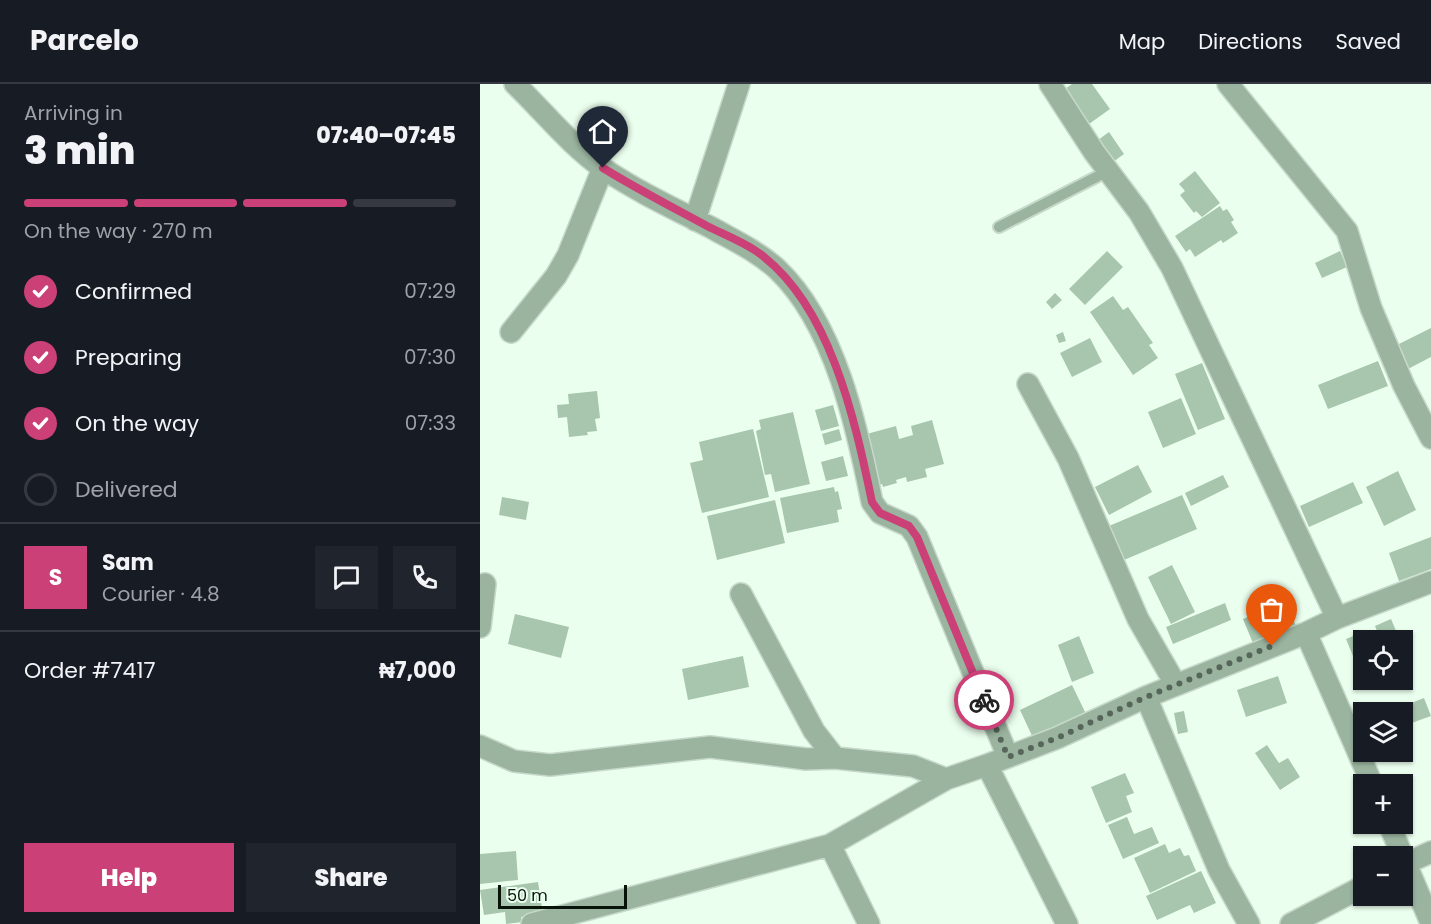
<!DOCTYPE html>
<meta charset="utf-8">
<style>
:root{--surface:#171b24;--page:#20242c;--text:#f1f3f6;--muted:#9ea1a6;--line:#363941;--accent:#cb4077}
body{margin:0;font-family:Poppins,sans-serif;background:var(--page);color:var(--text);height:100vh;display:flex;flex-direction:column;font-size:22px;white-space:nowrap}
*{box-sizing:border-box;margin:0}
p{font-size:20px;color:var(--muted)}
.icon{flex:none;width:33px;height:33px;fill:none;stroke:currentColor;stroke-width:2;stroke-linecap:round;stroke-linejoin:round}
.map{position:relative;flex:1;overflow:hidden}
.side{display:flex;flex-direction:column;background:var(--surface);width:480px}
.side>*{flex:none}
.tools{position:absolute;left:873px;top:546px;display:grid;gap:12px}
.tools a{display:grid;place-items:center;width:60px;height:60px;border-radius:0px;background:var(--surface);box-shadow:0 2px 4px #0004;font-size:30px}
.scale{position:absolute;left:18px;bottom:15px;width:129px;box-sizing:border-box;padding-left:6px;border:3px solid #08130a;border-top:0;font-size:16px;line-height:21px;white-space:nowrap;color:#08130a;-webkit-text-stroke:4px #ebffee;paint-order:stroke}
.pin{position:absolute;display:grid;place-items:center;width:51px;height:51px;color:#fff;margin:-62px -26px;border-radius:50% 50% 50% 0;rotate:-45deg;box-shadow:0 0 6px #0007}
.pin .icon{rotate:45deg}
.courier{position:absolute;display:grid;place-items:center;width:60px;height:60px;margin:-30px;border:4px solid #cb4077;border-radius:50%;background:#fff;color:#222;box-shadow:0 2px 8px #0007}
.headline em{font-style:normal;font-weight:800}
.headline div{display:flex;flex-direction:column-reverse}
.headline{display:flex;align-items:center;justify-content:space-between;height:102px;padding:0 24px}
h1{font-size:39px;font-weight:800;line-height:45px}
.bar{display:grid;grid-template-columns:repeat(4,1fr);gap:9px 6px;align-content:center;height:72px;padding:0 24px}
.bar i{height:8px;border-radius:4px;background:var(--line)}
.bar .active{background:var(--accent)}
.bar p{grid-column:span 4}
.line{display:flex;align-items:center;gap:15px;padding:0 24px;border-top:2px solid var(--line)}
.line div{flex:1}
.round{display:grid;place-items:center;flex:none;width:63px;height:63px;border-radius:0px;background:var(--page)}
ol{padding:0 24px;list-style:none}
li{display:flex;align-items:center;gap:18px;height:66px}
li p{margin-inline-start:auto}
li .icon{padding:6px;border-radius:50%;background:var(--accent);color:#fff;stroke-width:4}
li:last-child{color:var(--muted)}
li i{width:33px;height:33px;border:3px solid var(--line);border-radius:50%}
.button{display:flex;gap:12px;margin-top:auto;padding:12px 24px}
.button a{flex:1;height:69px;border-radius:0px;background:var(--accent);color:#fff;font-size:24px;font-weight:800;line-height:69px;text-align:center}
.button a+a{background:var(--page);color:var(--text)}
header{display:flex;align-items:center;gap:36px;box-sizing:border-box;height:84px;padding:0 30px;background:var(--surface);border-bottom:2px solid var(--line)}
header strong{font-size:28px}
nav{display:flex;gap:33px;margin-inline-start:auto;font-size:21px}
main{display:flex;flex:1;min-height:0}
.map>svg:first-child{display:block}
.building{fill:#a7c6ad}
.lines{fill:none;stroke-linecap:round;stroke-linejoin:round}
.lane-casing{stroke:#c7d9ca;stroke-width:14}
.street-casing{stroke:#c7d9ca;stroke-width:24}
.lane{stroke:#9ab49f;stroke-width:10}
.street{stroke:#9ab49f;stroke-width:21}
.done{stroke:#57665a;stroke-width:6;stroke-dasharray:0 10.8}
.route{stroke:#cb4077;stroke-width:8}
</style>
<header>
<strong>Parcelo</strong>
<nav><a>Map</a><a>Directions</a><a>Saved</a></nav>
</header>
<main>
<section class="side">
<div class="headline"><div><h1>3 min</h1><p>Arriving in</p></div><em>07:40–07:45</em></div>
<div class="bar"><i class="active"></i><i class="active"></i><i class="active"></i><i></i><p>On the way · 270 m</p></div>
<ol>
<li><svg class="icon" aria-label="check" viewBox="0 0 24 24"><path d="M5 12l5 5 9-10"/></svg>Confirmed<p>07:29</p></li>
<li><svg class="icon" aria-label="check" viewBox="0 0 24 24"><path d="M5 12l5 5 9-10"/></svg>Preparing<p>07:30</p></li>
<li><svg class="icon" aria-label="check" viewBox="0 0 24 24"><path d="M5 12l5 5 9-10"/></svg>On the way<p>07:33</p></li>
<li><i></i>Delivered</li>
</ol>
<div class="line" style="height:108px"><b class="round" style="background:var(--accent);color:#fff">S</b><div><b>Sam</b><p>Courier · 4.8</p></div><a class="round"><svg class="icon" aria-label="chat" viewBox="0 0 24 24"><path d="M4 5h16v11H9l-5 4z"/></svg></a><a class="round"><svg class="icon" aria-label="phone" viewBox="0 0 24 24"><path d="M5 4h4l2 5-3 2q2 4 5 5l2-3 5 2v4C11 20 4 13 5 4z"/></svg></a></div>
<div class="line" style="height:78px"><div>Order #7417</div><b>₦7,000</b></div>
<div class="button"><a>Help</a><a>Share</a></div>
</section>
<div class="map">
<svg width="951" height="840" viewBox="0 0 951 840">
<rect width="100%" height="100%" fill="#ebffee"/>
<path class="building" d="M592,0H612L630,25L609,40L585,5Z
M629,48L644,70L633,78L618,56Z
M715,87L740,119L722,133L716,127L714,129L700,111L705,107L699,100Z
M740,122L743,127L747,125L754,136L751,138L758,149L743,159L741,156L715,173L710,165L706,168L695,152Z
M627,167L643,183L605,221L589,205Z
M860,167L867,183L842,194L835,179Z
M575,209L582,216L572,225L566,218Z
M633,212L643,226L648,223L673,259L669,261L678,274L653,291L610,228Z
M951,244V273L926,286L915,262Z
M583,248L586,257L579,259L576,251Z
M610,254L622,278L592,293L580,269Z
M898,277L908,302L848,325L838,301Z
M722,279L745,335L718,346L695,290Z
M117,307L120,334L115,335L117,347L107,348L108,351L89,353L87,333L78,334L77,321L89,320L88,310Z
M701,314L716,350L683,364L668,328Z
M353,321L359,342L341,347L335,326Z
M313,328L330,400L295,408L291,390L285,391L276,347L281,345L279,336Z
M452,336L464,380L445,385L447,393L427,398L426,393L416,396L417,399L403,403L402,400L399,401L383,351L416,342L419,355L433,351L431,342Z
M273,345L289,413L222,429L210,379L223,376L219,358Z
M359,345L362,356L345,361L342,350Z
M363,372L368,392L346,397L341,378Z
M658,381L672,408L629,431L615,403Z
M918,387L936,426L904,442L886,403Z
M743,391L749,403L711,422L705,409Z
M873,398L883,419L829,443L820,422Z
M354,403L355,408L358,407L362,425L357,426L359,438L307,449L300,414Z
M702,411L717,445L644,476L629,442Z
M22,413L49,418L46,436L19,431Z
M295,416L305,459L237,476L227,432Z
M951,453V485L919,497L909,469Z
M692,481L715,528L691,540L668,493Z
M806,518L818,547L775,564L763,535Z
M745,519L751,536L693,560L686,543Z
M35,530L89,543L81,574L28,560Z
M911,535L920,556H884V581L880,575L875,577L866,555L888,546L890,550L897,547L895,542Z
M599,552L614,589L592,598L578,561Z
M263,572L269,603L208,616L202,585Z
M798,592L807,619L766,633L757,606Z
M592,601L606,630L554,656L540,626Z
M944,614L951,632L926,641L924,636L922,637V628H913V626Z
M704,627L708,648L698,650L694,629Z
M787,661L799,679L808,674L820,693L800,706L775,669Z
M645,689L654,709L646,712L652,728L626,739L611,703Z
M647,733L654,750L672,743L679,759L643,775L628,741Z
M685,760L689,769L700,764L704,772L709,771L716,787L670,809L654,774Z
M36,767L38,796L0,800V770Z
M721,787L736,819L714,829L710,821L677,836L666,812Z
M58,798L63,830L41,833L42,838L26,840L25,828L4,831L0,806Z"/>
<g class="lines">
<defs>
<path id="lane" d="M519,143L628,87"/>
<path id="street" d="M35,0C64,28 91,62 124,85C158,108 195,125 232,144C255,157 277,167 297,185C355,240 377,343 392,418L400,429L429,442L437,453L528,673
M570,0L614,68L659,128L692,184L857,534
M748,0L867,147L891,224L924,302L951,354
M215,136L259,0
M31,248L76,192L88,171L123,84
M548,300L588,374L658,535L696,601
M261,510L334,647L355,674
M0,543L5,500
M826,549L892,700
M666,613L739,786L769,840
M0,662L34,677L70,681L230,663L326,675L355,674L433,682L466,695
M507,681L587,840
M909,740L951,839
M350,761L389,840
M922,781L951,768
M52,840L350,761L466,695L507,681L577,654L666,613L826,549L857,534L951,498
M811,840L884,802"/>
</defs>
<use href="#lane" class="lane-casing"/>
<use href="#street" class="street-casing"/>
<use href="#lane" class="lane"/>
<use href="#street" class="street"/>
</g>
<g class="lines">
<path class="done" d="M504,616L528,673L577,654L666,613L792,562"/>
<path class="route" d="M123,84C157,105 192,123 227,142C243,150 261,157 276,167C350,218 375,336 392,418L400,429L429,442L437,453L504,616"/>
</g>
</svg>
<div class="tools">
<a><svg class="icon" aria-label="locate" viewBox="0 0 24 24"><circle cx="12" cy="12" r="6"/><path d="M12 2v4M12 18v4M2 12h4M18 12h4"/></svg></a>
<a><svg class="icon" aria-label="layers" viewBox="0 0 24 24"><path d="M12 4l9 5-9 5-9-5zM3 14l9 5 9-5"/></svg></a>
<a>+</a>
<a>−</a>
</div>
<div class="scale">50 m</div>
<div class="pin" style="left:792px;top:562px;background:#ea580c"><svg class="icon" aria-label="bag" viewBox="0 0 24 24"><path d="M5 8h14l-1 12H6zM9 8a3 3 0 0 1 6 0"/></svg></div>
<div class="pin" style="left:123px;top:84px;background:#1f2937"><svg class="icon" aria-label="home" viewBox="0 0 24 24"><path d="M3 11l9-7 9 7M6 9v11h12V9"/></svg></div>
<div class="courier" style="left:504px;top:616px"><svg class="icon" aria-label="bike" viewBox="0 0 24 24"><circle cx="6" cy="16" r="4"/><circle cx="18" cy="16" r="4"/><path d="M6 16l4-8h5l3 8M10 8l3 8H6M13 5h3"/></svg></div>
</div>
</main>
